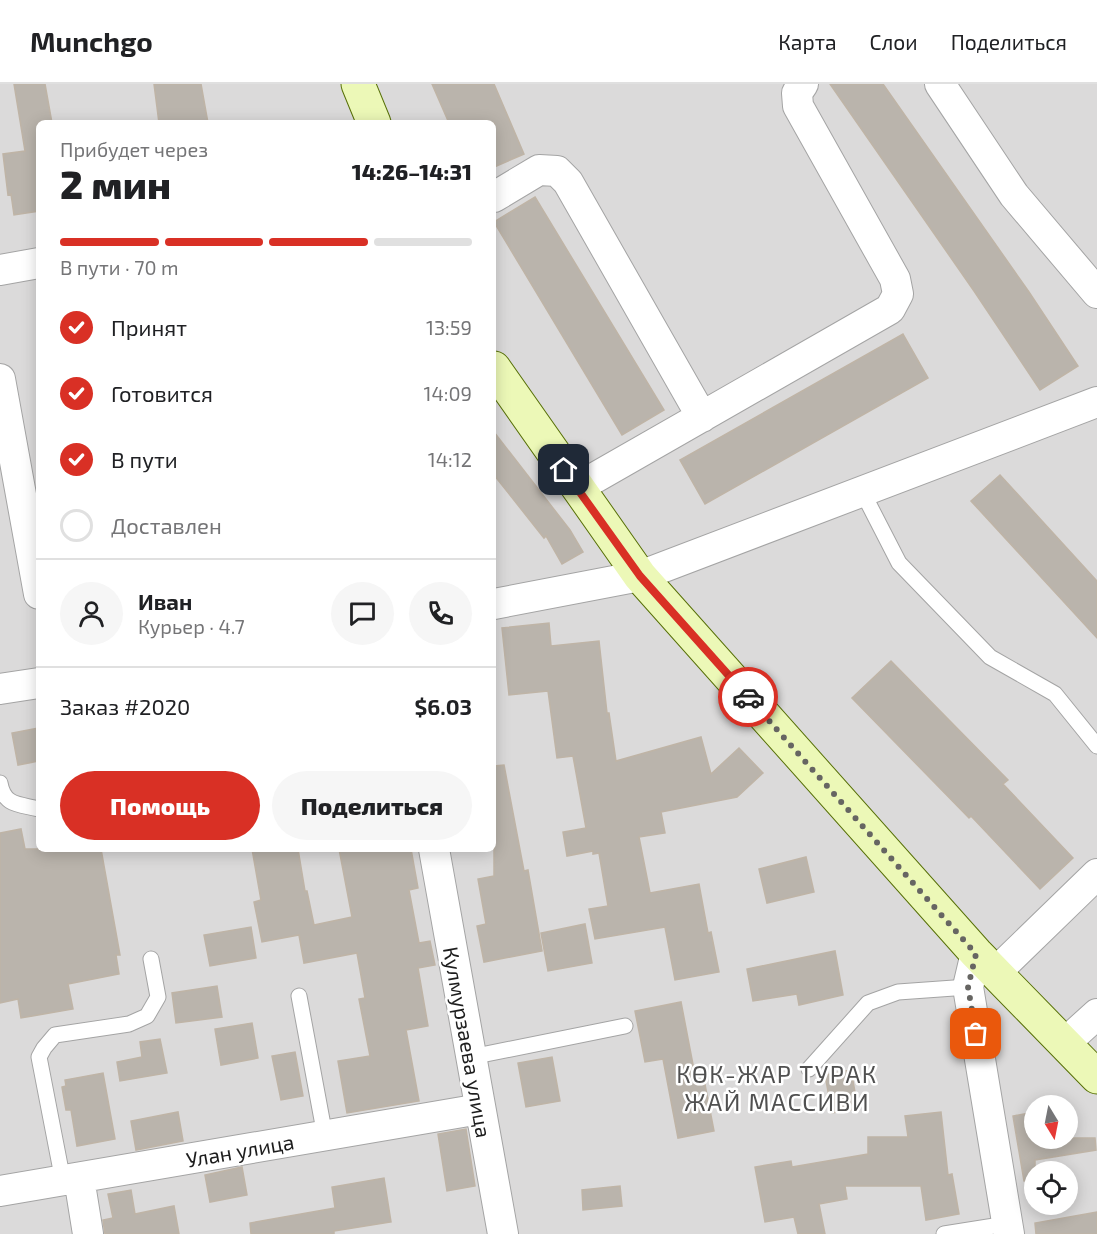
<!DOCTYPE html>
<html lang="ru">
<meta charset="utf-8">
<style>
:root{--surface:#fff;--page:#f6f6f6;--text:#202124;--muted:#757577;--line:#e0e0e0;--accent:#d93025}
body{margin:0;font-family:"Exo 2",sans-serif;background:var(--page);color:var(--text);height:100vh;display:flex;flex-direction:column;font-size:22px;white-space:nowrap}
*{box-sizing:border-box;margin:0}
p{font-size:20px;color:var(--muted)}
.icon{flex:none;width:33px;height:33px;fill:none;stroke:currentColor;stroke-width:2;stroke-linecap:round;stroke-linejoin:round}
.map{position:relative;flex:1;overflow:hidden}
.drawer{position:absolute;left:36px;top:36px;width:460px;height:732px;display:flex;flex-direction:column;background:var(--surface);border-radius:9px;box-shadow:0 3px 15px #0003}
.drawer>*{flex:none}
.needle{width:39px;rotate:170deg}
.controls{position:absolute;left:1024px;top:1011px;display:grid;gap:12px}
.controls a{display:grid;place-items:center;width:54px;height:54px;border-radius:50%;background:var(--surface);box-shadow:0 3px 15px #0003;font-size:30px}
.pin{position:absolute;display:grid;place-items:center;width:51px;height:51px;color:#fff;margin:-26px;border-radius:12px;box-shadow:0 3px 9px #0006}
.courier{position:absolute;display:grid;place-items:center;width:60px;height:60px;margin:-30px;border:4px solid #d93025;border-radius:50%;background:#fff;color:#222;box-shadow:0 2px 8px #0007}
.overview em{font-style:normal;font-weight:800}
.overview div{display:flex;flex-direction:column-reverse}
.overview{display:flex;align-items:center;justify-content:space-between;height:102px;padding:0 24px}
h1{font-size:39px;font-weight:800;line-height:45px}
.bar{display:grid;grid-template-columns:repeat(4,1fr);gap:9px 6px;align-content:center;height:72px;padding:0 24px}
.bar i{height:8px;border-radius:4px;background:var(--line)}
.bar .selected{background:var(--accent)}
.bar p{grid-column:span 4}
.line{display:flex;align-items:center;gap:15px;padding:0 24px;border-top:2px solid var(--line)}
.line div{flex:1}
.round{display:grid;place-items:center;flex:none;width:63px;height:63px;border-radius:32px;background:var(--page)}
ol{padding:0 24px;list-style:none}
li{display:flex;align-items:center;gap:18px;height:66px}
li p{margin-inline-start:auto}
li .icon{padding:6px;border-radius:50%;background:var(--accent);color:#fff;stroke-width:4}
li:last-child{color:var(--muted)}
li i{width:33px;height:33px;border:3px solid var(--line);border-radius:50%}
.primary-button{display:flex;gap:12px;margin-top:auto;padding:12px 24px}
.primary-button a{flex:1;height:69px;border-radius:36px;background:var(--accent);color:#fff;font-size:24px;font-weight:800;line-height:69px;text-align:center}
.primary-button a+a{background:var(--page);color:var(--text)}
header{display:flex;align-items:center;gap:36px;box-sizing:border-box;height:84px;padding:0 30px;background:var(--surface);border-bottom:2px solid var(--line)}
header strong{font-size:28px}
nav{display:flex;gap:33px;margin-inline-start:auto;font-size:21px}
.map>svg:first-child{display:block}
.residential{fill:#dbdada;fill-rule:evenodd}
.building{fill:#bab4ac;stroke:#bfb4a6;stroke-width:1.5}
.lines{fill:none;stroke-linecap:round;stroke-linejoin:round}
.lane-casing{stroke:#a4a4a4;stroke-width:17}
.street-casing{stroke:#a4a4a4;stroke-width:32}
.secondary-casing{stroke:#577007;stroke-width:35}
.lane{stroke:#fff;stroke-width:15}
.street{stroke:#fff;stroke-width:30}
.secondary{stroke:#ecf8b7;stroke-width:33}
.done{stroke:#666562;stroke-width:6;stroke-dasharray:0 10.8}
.route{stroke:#d93025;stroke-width:8}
.labels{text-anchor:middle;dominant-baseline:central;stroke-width:5;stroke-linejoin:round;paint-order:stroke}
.street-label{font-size:21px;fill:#1d1d1d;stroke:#fff}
.quarter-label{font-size:24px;letter-spacing:1.5px;fill:#505050;stroke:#fff}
</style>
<header>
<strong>Munchgo</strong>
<nav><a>Карта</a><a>Слои</a><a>Поделиться</a></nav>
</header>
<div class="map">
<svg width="1097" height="1150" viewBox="0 0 1097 1150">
<rect width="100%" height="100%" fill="#eeece3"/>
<path class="residential" d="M0,0H1097V1150H0ZM39,39H494V765H39ZM1035,1022H1068V1054H1035ZM1035,1088H1068V1120H1035Z"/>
<path class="building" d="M14,0H45L52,39H39V127L14,131L11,110L8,111L3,70L25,67Z
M154,0H201L208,39H159Z
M432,0H494L524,70L494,83V39H449Z
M830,0H883L1029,208L1078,282L1040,306L974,207Z
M535,113L664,326L622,351L494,138Z
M903,250L928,294L705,420L680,376Z
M494,348L570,446L583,468L562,480L546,452L544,454L494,391Z
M1000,391L1097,497V554L971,417Z
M549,539L551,562L599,557L607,629H609L616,677L701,653L711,690L739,664L763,689L737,713L661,728L665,749L639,753L650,809L699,800L708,849L711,848L719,888L675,896L665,843L595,855L589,825L608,822L599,769L593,770V767L567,772L563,748L586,744L573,672L557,674L548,607L509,611L502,544Z
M891,577L1008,696L1003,700L1073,774L1040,805L971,732L969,734L852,614Z
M39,644V677L18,681L12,649Z
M504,681L524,787L528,786L542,867L484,878L477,842L486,840L478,795L494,792V682Z
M21,745L25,765H101L120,871H116L119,890L68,900L73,925L21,934L18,915L0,919V749Z
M252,765H298L305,807H307L314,841L352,833L339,765H411L418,804L409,806L419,859L430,857L435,881L418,884L428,942L406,946L419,1017L347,1029L338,977L370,972L359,915L365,914L357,869L304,879L299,851L262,858L254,818L261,816Z
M806,773L814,808L767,819L759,785Z
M585,840L592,879L548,887L541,849Z
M251,843L256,874L210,882L204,851Z
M835,867L843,911L799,921L797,910L753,917L747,885Z
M217,902L222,933L176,939L172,909Z
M681,918L695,991L703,990L714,1047L678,1054L663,975L645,978L635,927Z
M252,939L258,974L221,981L215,945Z
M160,955L167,989L120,997L117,978L142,973L140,958Z
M295,968L303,1012L281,1016L272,972Z
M552,973L560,1017L526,1023L518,979Z
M851,986L858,1025L832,1029L825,991Z
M103,989L115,1055L77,1062L71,1026H66L62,1003L66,1002L65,996Z
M178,1028L183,1057L136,1066L131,1037Z
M941,1028L948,1091L952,1090L959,1130L926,1136L921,1102H845L847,1115L819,1120L825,1150H798L794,1133L765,1138L755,1083L791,1077L792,1083L868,1070V1053H908L905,1032Z
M1035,1028V1054H1095L1096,1066L1035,1076V1096L1024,1097L1013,1032Z
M466,1045L475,1102L447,1107L438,1050Z
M242,1083L247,1111L210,1118L205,1091Z
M384,1094L391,1138L334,1147V1150H251L250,1139L335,1124L332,1103Z
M620,1102L622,1122L583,1126L582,1106Z
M131,1106L135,1130L174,1122L179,1150H105L103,1136L113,1134L108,1110Z
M1097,1128V1150H1036L1035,1139Z"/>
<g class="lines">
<defs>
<path id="lane" d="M862,407L899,479L990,573L1055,610L1097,662
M0,699C4,722 19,720 39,725
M299,912L325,1052
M471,973L625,942
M809,985L868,919L898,908L968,903
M63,1097L39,973L44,964L55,951L129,940L147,932L158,913L151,875
M944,1150L1007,1140"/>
<path id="street" d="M940,0L1014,111L1097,209
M494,113L539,86L557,87L568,98L702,333
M0,186L39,179
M0,295L39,510
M577,404L890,225L898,210L895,195L798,22L797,9L803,0
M494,520L640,492L1097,318
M0,605L39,599
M434,765L503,1150
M976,869L968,903L1009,1150
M995,889L1097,790
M1064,960L1097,930
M79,1094L88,1150
M0,1107L480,1025"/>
<path id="secondary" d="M358,0L374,39
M494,284L640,492L976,869L1097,993"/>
</defs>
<use href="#lane" class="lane-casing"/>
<use href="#street" class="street-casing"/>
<use href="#secondary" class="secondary-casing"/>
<use href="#lane" class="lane"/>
<use href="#street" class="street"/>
<use href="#secondary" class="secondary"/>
</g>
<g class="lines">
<path class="done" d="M748,613L976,870L968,903L976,950"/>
<path class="route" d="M564,386L640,492L748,613"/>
</g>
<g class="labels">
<g class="street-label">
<text transform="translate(468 958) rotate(80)">Кулмурзаева улица</text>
<text transform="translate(240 1066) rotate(-10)">Улан улица</text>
</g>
<g class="quarter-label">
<text x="777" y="989">КӨК-ЖАР ТУРАК<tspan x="777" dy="28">ЖАЙ МАССИВИ</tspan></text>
</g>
</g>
</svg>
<div class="controls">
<a><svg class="needle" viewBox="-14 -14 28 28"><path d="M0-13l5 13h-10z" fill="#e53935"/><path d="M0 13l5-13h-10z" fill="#757577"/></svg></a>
<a><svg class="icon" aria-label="locate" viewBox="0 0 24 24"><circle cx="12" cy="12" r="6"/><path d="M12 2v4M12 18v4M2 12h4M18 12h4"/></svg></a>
</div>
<div class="pin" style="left:976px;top:950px;background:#ea580c"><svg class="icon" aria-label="bag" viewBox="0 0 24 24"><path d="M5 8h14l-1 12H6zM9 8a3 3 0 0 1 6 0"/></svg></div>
<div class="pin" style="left:564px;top:386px;background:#1f2937"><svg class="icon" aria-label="home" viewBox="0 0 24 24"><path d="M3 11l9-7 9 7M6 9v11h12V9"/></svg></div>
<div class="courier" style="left:748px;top:613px"><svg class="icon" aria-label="car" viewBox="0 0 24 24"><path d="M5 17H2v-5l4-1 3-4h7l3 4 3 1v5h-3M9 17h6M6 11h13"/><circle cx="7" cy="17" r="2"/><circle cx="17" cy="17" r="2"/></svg></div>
<section class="drawer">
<div class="overview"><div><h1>2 мин</h1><p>Прибудет через</p></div><em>14:26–14:31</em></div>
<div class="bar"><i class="selected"></i><i class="selected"></i><i class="selected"></i><i></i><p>В пути · 70 m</p></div>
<ol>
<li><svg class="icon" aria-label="check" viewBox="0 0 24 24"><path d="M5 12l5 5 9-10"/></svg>Принят<p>13:59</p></li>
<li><svg class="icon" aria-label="check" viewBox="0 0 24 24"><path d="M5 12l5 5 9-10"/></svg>Готовится<p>14:09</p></li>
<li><svg class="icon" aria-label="check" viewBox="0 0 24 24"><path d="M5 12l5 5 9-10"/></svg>В пути<p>14:12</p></li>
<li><i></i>Доставлен</li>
</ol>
<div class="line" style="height:108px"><a class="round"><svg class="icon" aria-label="person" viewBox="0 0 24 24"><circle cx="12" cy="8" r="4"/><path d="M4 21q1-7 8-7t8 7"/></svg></a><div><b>Иван</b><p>Курьер · 4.7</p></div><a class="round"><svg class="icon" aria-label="chat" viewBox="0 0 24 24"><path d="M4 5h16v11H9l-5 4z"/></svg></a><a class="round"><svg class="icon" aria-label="phone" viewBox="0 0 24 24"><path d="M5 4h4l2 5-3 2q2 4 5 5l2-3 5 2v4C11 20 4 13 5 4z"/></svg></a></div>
<div class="line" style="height:78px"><div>Заказ #2020</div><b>$6.03</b></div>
<div class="primary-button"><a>Помощь</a><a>Поделиться</a></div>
</section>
</div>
